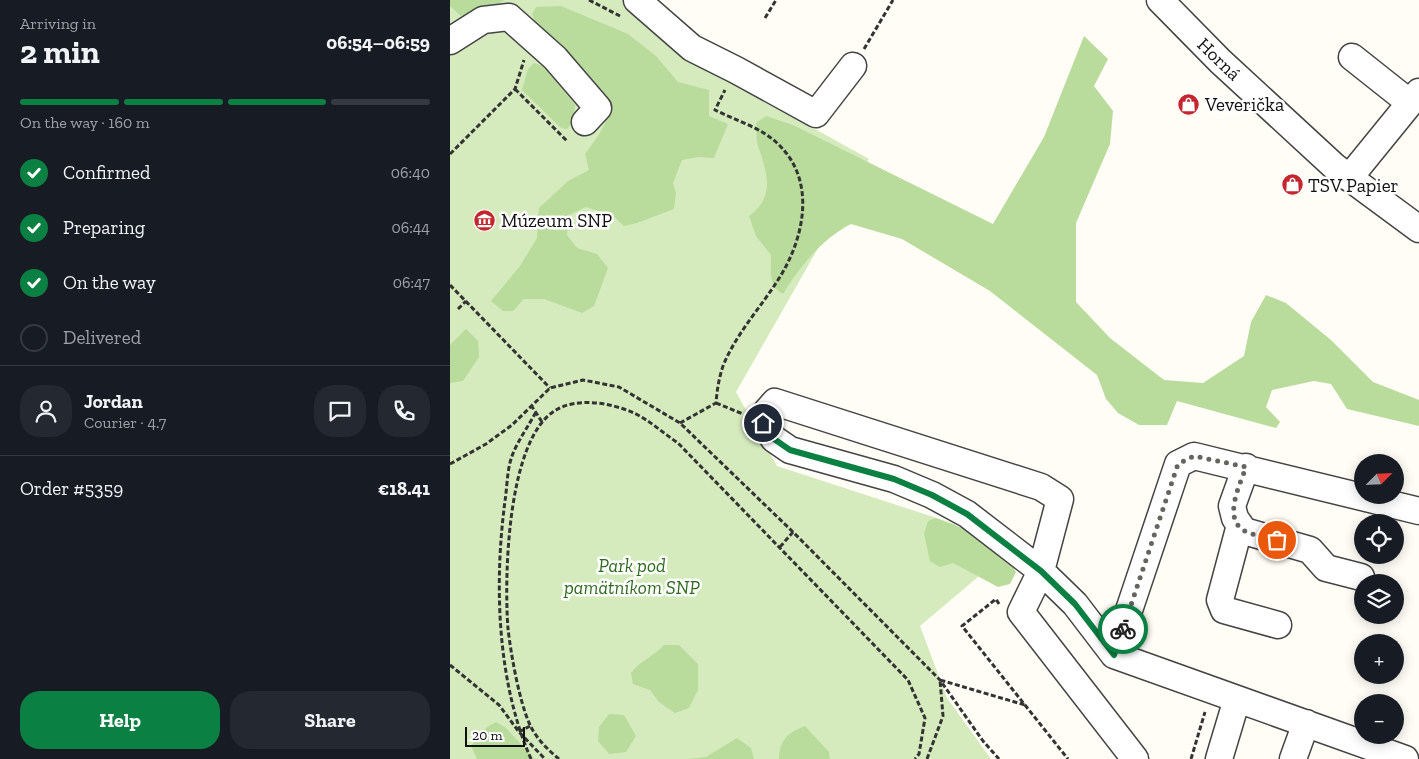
<!DOCTYPE html>
<meta charset="utf-8">
<style>
:root{--surface:#171b24;--page:#242831;--text:#f1f3f6;--muted:#9ea1a6;--line:#363941;--accent:#0b8043}
body{margin:0;font-family:"Zilla Slab",serif;background:var(--page);color:var(--text);height:100vh;display:flex;flex-direction:column;font-size:19px;white-space:nowrap}
*{box-sizing:border-box;margin:0}
p{font-size:16px;color:var(--muted)}
.icon{flex:none;width:28px;height:28px;fill:none;stroke:currentColor;stroke-width:2;stroke-linecap:round;stroke-linejoin:round}
.map{position:relative;flex:1;overflow:hidden}
.details{display:flex;flex-direction:column;background:var(--surface);width:450px}
.details>*{flex:none}
.needle{width:32px;rotate:66deg}
.buttons{position:absolute;left:904px;top:454px;display:grid;gap:10px}
.buttons a{display:grid;place-items:center;width:50px;height:50px;border-radius:50%;background:var(--surface);box-shadow:0 2px 12px #0003;font-size:25px}
.scale{position:absolute;left:15px;bottom:12px;width:60px;box-sizing:border-box;padding-left:5px;border:2px solid #111;border-top:0;font-size:14px;line-height:18px;white-space:nowrap;color:#111;-webkit-text-stroke:4px #fff;paint-order:stroke}
.pin{position:absolute;display:grid;place-items:center;width:42px;height:42px;color:#fff;margin:-21px;border:2px solid #fff;border-radius:50%;box-shadow:0 1px 5px #0007}
.courier{position:absolute;display:grid;place-items:center;width:50px;height:50px;margin:-25px;border:4px solid #0b8043;border-radius:50%;background:#fff;color:#222;box-shadow:0 1px 6px #0007}
.summary em{font-style:normal;font-weight:700}
.summary div{display:flex;flex-direction:column-reverse}
.summary{display:flex;align-items:center;justify-content:space-between;height:85px;padding:0 20px}
h1{font-size:32px;font-weight:700;line-height:38px}
.bar{display:grid;grid-template-columns:repeat(4,1fr);gap:8px 5px;align-content:center;height:60px;padding:0 20px}
.bar i{height:6px;border-radius:4px;background:var(--line)}
.bar .active{background:var(--accent)}
.bar p{grid-column:span 4}
.line{display:flex;align-items:center;gap:12px;padding:0 20px;border-top:1px solid var(--line)}
.line div{flex:1}
.round{display:grid;place-items:center;flex:none;width:52px;height:52px;border-radius:20px;background:var(--page)}
ol{padding:0 20px;list-style:none}
li{display:flex;align-items:center;gap:15px;height:55px}
li p{margin-inline-start:auto}
li .icon{padding:5px;border-radius:50%;background:var(--accent);color:#fff;stroke-width:4}
li:last-child{color:var(--muted)}
li i{width:28px;height:28px;border:2px solid var(--line);border-radius:50%}
.action{display:flex;gap:10px;margin-top:auto;padding:10px 20px}
.action a{flex:1;height:58px;border-radius:20px;background:var(--accent);color:#fff;font-size:20px;font-weight:700;line-height:58px;text-align:center}
.action a+a{background:var(--page);color:var(--text)}
main{display:flex;flex:1;min-height:0}
.map>svg:first-child{display:block}
.green{fill:#d5ebbd}
.forest{fill:#b9dc9c}
.lines{fill:none;stroke-linecap:round;stroke-linejoin:round}
.minor-casing{stroke:#444;stroke-width:29}
.path{stroke:#333;stroke-width:3;stroke-dasharray:5 2.5;stroke-linecap:butt}
.minor{stroke:#fff;stroke-width:26}
.done{stroke:#646461;stroke-width:5;stroke-dasharray:0 9}
.route{stroke:#0b8043;stroke-width:6}
.labels{text-anchor:middle;dominant-baseline:central;stroke-width:5;stroke-linejoin:round;paint-order:stroke}
.street-label{font-size:19px;fill:#111;stroke:#fff}
.poi-label{font-size:19px;fill:#111;stroke:#fff;text-anchor:start}
.park-label{font-size:19px;font-style:italic;fill:#2f6b1f;stroke:#fff}
</style>
<main>
<section class="details">
<div class="summary"><div><h1>2 min</h1><p>Arriving in</p></div><em>06:54–06:59</em></div>
<div class="bar"><i class="active"></i><i class="active"></i><i class="active"></i><i></i><p>On the way · 160 m</p></div>
<ol>
<li><svg class="icon" aria-label="check" viewBox="0 0 24 24"><path d="M5 12l5 5 9-10"/></svg>Confirmed<p>06:40</p></li>
<li><svg class="icon" aria-label="check" viewBox="0 0 24 24"><path d="M5 12l5 5 9-10"/></svg>Preparing<p>06:44</p></li>
<li><svg class="icon" aria-label="check" viewBox="0 0 24 24"><path d="M5 12l5 5 9-10"/></svg>On the way<p>06:47</p></li>
<li><i></i>Delivered</li>
</ol>
<div class="line" style="height:90px"><a class="round"><svg class="icon" aria-label="person" viewBox="0 0 24 24"><circle cx="12" cy="8" r="4"/><path d="M4 21q1-7 8-7t8 7"/></svg></a><div><b>Jordan</b><p>Courier · 4.7</p></div><a class="round"><svg class="icon" aria-label="chat" viewBox="0 0 24 24"><path d="M4 5h16v11H9l-5 4z"/></svg></a><a class="round"><svg class="icon" aria-label="phone" viewBox="0 0 24 24"><path d="M5 4h4l2 5-3 2q2 4 5 5l2-3 5 2v4C11 20 4 13 5 4z"/></svg></a></div>
<div class="line" style="height:65px"><div>Order #5359</div><b>€18.41</b></div>
<div class="action"><a>Help</a><a>Share</a></div>
</section>
<div class="map">
<svg width="969" height="759" viewBox="0 0 969 759">
<rect width="100%" height="100%" fill="#fffdf5"/>
<path class="green" d="M0,0H177L223,50L419,159L286,392L327,466L505,524L535,571L470,626L497,698L541,759H0Z"/>
<path class="forest" d="M0,0H55L16,21L0,6Z
M111,6L178,34L206,56L228,82L259,90V116L278,124L264,158L248,157L232,160L223,183L226,193L224,209L187,223L174,226L163,216L136,207L119,215L117,235L127,248L147,254L158,268L144,306L132,313L94,299H74L63,311H53L41,301L70,266L87,238L89,208L118,181L139,170L135,154C145,140 158,125 159,107C161,90 100,38 86,24L82,14L86,7Z
M634,36L658,59L644,86L663,111L660,144L626,223V302L660,338L714,380L753,383L794,356L801,322L816,295L836,303L881,340L923,382L969,400V426L897,409L881,384L864,381L822,390L816,407L830,422L826,428L727,401L717,425H689L668,413L656,399L647,375L540,291L452,239L401,224C372,239 350,266 333,294C318,286 321,270 321,255L306,236L299,216C326,196 317,173 308,146C306,140 307,130 306,123L316,116L343,125L543,224L594,137Z
M84,63L93,66L125,105L124,121L117,129L111,128L72,90L78,69Z
M16,329L28,341L29,357L13,381L0,383V345Z
M485,518C515,529 551,540 566,572L560,584L548,587L503,563L490,567L480,561L474,534L478,521Z
M214,645H229L248,664V690L239,708L225,713L209,702L200,690L183,684L181,673C191,660 203,657 214,645Z
M159,714L174,715L186,736L176,752L159,754L148,741L149,727Z
M46,722L56,728L85,759H27L21,746L37,727Z
M355,726L379,752L380,759H329C329,741 338,732 355,726Z
M287,738L301,748L304,759H238L256,757Z"/>
<g class="lines">
<defs>
<path id="minor" d="M187,0L242,48L286,70L366,114L403,66
M710,0L770,61L885,167L969,229
M0,41L33,20L59,17L105,58L148,108L135,122
M902,57L960,103
M899,178L969,92
M796,467L782,506L785,518L794,531L860,550L876,568L911,577
M790,525L770,600L774,610L828,625
M664,655L728,464L744,456L969,511
M685,759L571,612L591,571L610,499L591,487L325,402L317,411L313,423L324,439L340,450L444,479L482,495L517,514L591,571L625,604L664,655L955,759
M769,759L787,699
M843,759L856,723"/>
</defs>
<use href="#minor" class="minor-casing"/>
<path class="path" d="M139,0L170,16
M315,18L326,0
M414,49L443,0
M65,89L118,142
M0,154L65,89L74,60
M0,285L100,388
M8,309L16,301
M266,403L293,414
M81,405L92,422
M230,423L266,403C267,390 269,378 273,366C287,331 316,302 334,270C356,230 364,178 328,144C312,128 285,120 265,110L275,90
M0,464L36,444L62,425L100,388L133,380L169,387L230,423L343,532L490,680L533,741L549,759
M330,547L343,532
M549,604L546,599L512,626L618,759
M0,665L49,705L69,732L95,759
M69,732L80,726
M81,759C47,682 44,584 55,501C57,488 57,472 61,459C66,443 78,427 86,412
M109,759C98,750 86,738 80,725C69,701 61,654 58,629C54,577 57,438 106,410C127,397 162,403 184,413C199,420 213,433 228,443L458,680L475,718L469,754L465,759
M477,759L493,716L490,680L575,705
M741,759L755,712"/>
<use href="#minor" class="minor"/>
</g>
<g class="lines">
<path class="done" d="M673,629L728,464L744,456L796,467C790,485 771,521 797,532C806,536 817,538 827,540"/>
<path class="route" d="M313,423L324,439L340,450L444,479L482,495L517,514L591,571L625,604L664,655L673,629"/>
</g>
<defs>
<symbol id="shop-disc" viewBox="-11 -11 22 22"><circle r="9.5" fill="#c4262e" stroke="#fff"/><path d="M-5-2.5h2.3a2.7 3.5 0 0 1 5.4 0H5L5.5 6h-11ZM-1.5-2.5h3a1.5 2.3 0 0 0-3 0Z" fill="#fff"/></symbol>
<symbol id="museum-disc" viewBox="-11 -11 22 22"><circle r="9.5" fill="#c4262e" stroke="#fff"/><path d="M0-6L6-3V-2H-6V-3ZM-5-1h2V3h-2ZM-1-1h2V3h-2ZM3-1h2V3H3ZM-6 4H6V6H-6Z" fill="#fff"/></symbol>
</defs>
<g fill-rule="evenodd">
<use href="#shop-disc" x="726" y="92" width="25" height="25"/>
<use href="#shop-disc" x="830" y="172" width="25" height="25"/>
<use href="#museum-disc" x="22" y="208" width="25" height="25"/>
</g>
<g class="labels">
<g class="street-label">
<text transform="translate(769 59) rotate(44)">Horná</text>
</g>
<g class="poi-label">
<text x="755" y="104">Veverička</text>
<text x="858" y="185">TSV Papier</text>
<text x="51" y="220">Múzeum SNP</text>
</g>
<g class="park-label">
<text x="182" y="565">Park pod<tspan x="182" dy="22">pamätníkom SNP</tspan></text>
</g>
</g>
</svg>
<div class="buttons">
<a><svg class="needle" viewBox="-14 -14 28 28"><path d="M0-13l5 13h-10z" fill="#e53935"/><path d="M0 13l5-13h-10z" fill="#9ea1a6"/></svg></a>
<a><svg class="icon" aria-label="locate" viewBox="0 0 24 24"><circle cx="12" cy="12" r="6"/><path d="M12 2v4M12 18v4M2 12h4M18 12h4"/></svg></a>
<a><svg class="icon" aria-label="layers" viewBox="0 0 24 24"><path d="M12 4l9 5-9 5-9-5zM3 14l9 5 9-5"/></svg></a>
<a>+</a>
<a>−</a>
</div>
<div class="scale">20 m</div>
<div class="pin" style="left:827px;top:540px;background:#ea580c"><svg class="icon" aria-label="bag" viewBox="0 0 24 24"><path d="M5 8h14l-1 12H6zM9 8a3 3 0 0 1 6 0"/></svg></div>
<div class="pin" style="left:313px;top:423px;background:#1f2937"><svg class="icon" aria-label="home" viewBox="0 0 24 24"><path d="M3 11l9-7 9 7M6 9v11h12V9"/></svg></div>
<div class="courier" style="left:673px;top:629px"><svg class="icon" aria-label="bike" viewBox="0 0 24 24"><circle cx="6" cy="16" r="4"/><circle cx="18" cy="16" r="4"/><path d="M6 16l4-8h5l3 8M10 8l3 8H6M13 5h3"/></svg></div>
</div>
</main>
